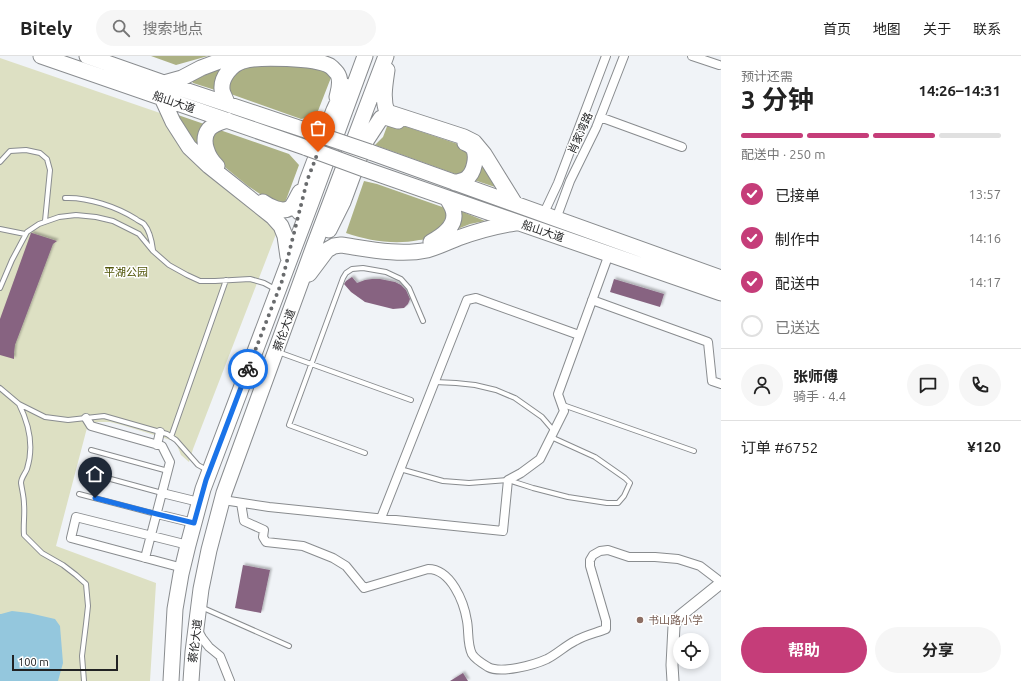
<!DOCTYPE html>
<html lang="zh">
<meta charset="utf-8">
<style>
:root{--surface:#fff;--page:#f6f6f6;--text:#222;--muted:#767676;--line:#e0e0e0;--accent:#c53d79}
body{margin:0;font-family:Ubuntu,"Noto Sans SC",sans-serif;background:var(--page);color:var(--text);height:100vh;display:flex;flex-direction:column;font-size:15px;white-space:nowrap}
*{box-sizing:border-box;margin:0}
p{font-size:13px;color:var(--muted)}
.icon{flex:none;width:22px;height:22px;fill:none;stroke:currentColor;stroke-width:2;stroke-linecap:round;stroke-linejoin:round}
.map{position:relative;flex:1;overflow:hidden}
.panel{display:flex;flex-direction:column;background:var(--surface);width:300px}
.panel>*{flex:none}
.fabs{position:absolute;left:673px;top:577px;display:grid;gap:8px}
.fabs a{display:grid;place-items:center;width:36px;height:36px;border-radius:50%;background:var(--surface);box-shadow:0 2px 6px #0003;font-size:20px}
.scale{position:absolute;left:12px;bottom:10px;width:106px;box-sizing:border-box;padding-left:4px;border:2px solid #212223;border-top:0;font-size:11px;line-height:14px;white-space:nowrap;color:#212223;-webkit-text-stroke:3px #fff;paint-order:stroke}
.pin{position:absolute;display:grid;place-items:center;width:34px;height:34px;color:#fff;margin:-41px -17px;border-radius:50% 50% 50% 0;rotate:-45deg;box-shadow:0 0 4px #0007}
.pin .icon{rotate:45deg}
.courier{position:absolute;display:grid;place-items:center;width:40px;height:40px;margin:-20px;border:3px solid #1a73e8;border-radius:50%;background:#fff;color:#222;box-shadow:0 1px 5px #0007}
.overview em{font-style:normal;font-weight:700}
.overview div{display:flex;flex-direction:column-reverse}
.overview{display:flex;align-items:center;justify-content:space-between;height:68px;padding:0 20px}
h1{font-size:26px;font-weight:700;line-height:30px}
.bar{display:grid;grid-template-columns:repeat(4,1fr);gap:6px 4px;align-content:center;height:48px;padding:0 20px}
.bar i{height:5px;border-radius:3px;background:var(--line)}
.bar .on{background:var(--accent)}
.bar p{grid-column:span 4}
.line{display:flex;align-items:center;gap:10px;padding:0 20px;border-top:1px solid var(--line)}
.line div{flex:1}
.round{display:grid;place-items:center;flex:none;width:42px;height:42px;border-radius:21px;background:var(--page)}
ol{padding:0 20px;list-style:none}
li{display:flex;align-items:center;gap:12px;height:44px}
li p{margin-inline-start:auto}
li .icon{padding:4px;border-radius:50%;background:var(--accent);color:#fff;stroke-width:4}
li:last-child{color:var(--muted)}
li i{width:22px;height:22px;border:2px solid var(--line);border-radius:50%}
.cta{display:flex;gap:8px;margin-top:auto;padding:8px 20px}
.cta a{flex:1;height:46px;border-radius:24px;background:var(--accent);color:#fff;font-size:16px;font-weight:700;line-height:46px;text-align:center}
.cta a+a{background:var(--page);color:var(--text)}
header{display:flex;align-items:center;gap:24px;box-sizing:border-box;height:56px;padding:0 20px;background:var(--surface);border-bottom:1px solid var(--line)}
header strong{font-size:19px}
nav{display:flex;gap:22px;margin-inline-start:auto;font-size:14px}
.search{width:280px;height:36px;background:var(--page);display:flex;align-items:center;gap:10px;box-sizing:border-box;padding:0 14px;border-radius:22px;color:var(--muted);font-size:15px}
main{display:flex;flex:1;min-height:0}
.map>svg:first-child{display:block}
.green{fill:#dde0c3}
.forest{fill:#acb184}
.water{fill:#94c7dd}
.building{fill:#876481;filter:url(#shadow)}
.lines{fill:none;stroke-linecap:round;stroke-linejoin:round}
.lane-casing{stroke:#898c8f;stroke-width:6}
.street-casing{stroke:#898c8f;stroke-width:10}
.secondary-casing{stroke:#898c8f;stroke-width:13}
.highway-casing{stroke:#898c8f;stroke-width:17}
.lane{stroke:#fff;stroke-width:4}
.street{stroke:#fff;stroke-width:8}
.secondary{stroke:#fff;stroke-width:11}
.highway{stroke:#fff;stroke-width:15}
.highway-bridge-casing{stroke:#898c8f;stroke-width:17;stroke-linecap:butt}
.highway-bridge{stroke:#fff;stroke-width:15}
.done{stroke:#696b6d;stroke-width:4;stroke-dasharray:0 7.2}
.route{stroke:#1a73e8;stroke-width:5}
.education-dot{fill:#8d6e63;stroke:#fff;stroke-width:1.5}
.labels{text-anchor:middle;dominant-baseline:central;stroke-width:3;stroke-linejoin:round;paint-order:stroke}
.street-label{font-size:11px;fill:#212223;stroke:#fff}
.park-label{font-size:11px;fill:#505508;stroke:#fff}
.education-label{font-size:11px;fill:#785e54;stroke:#fff;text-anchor:start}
</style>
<header>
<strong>Bitely</strong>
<div class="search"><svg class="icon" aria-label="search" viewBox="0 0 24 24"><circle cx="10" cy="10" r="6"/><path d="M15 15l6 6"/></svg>搜索地点</div>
<nav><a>首页</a><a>地图</a><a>关于</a><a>联系</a></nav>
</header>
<main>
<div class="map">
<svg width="721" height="625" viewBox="0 0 721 625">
<defs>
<filter id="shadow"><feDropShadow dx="2" dy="-2" stdDeviation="1" flood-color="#0004"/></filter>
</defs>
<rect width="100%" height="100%" fill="#f0f3f7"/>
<path class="green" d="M0,2L160,57L178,88L190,102L265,163L274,173L276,178L193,393L189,406L181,399L177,389L174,385L122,369L110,366H97L88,368L56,490L156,527L150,625H0Z"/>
<path class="forest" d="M151,0H208L176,9Z
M244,7L311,8L332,19L316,60L301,63L228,37L230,22Z
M221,12L224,13L215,34L193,27L192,25Z
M178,59L204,68L199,91L185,77Z
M389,65L461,89L466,92L470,106L461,120L375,89L383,81Z
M217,73L289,98L299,109L286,144L284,147L272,146L248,130L221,108L214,101L210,80Z
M480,105L501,133L471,123Z
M364,125L377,128L448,153C447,163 442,169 435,177C435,177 432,181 431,181C428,183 423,184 419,184C395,189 369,185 346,177Z
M461,156H463L485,165L470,168L455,174L461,160Z"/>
<path class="water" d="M12,555L29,557L55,563L60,570L63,607L58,625H0V558H1Z"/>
<path class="building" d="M31,177H32L57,185L53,188L15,289L14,297V303L0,299V263Z
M352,221L357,227L365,224L372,223H380L395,226L401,229L406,234L410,243L408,248L404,252L393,253L365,246L351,236L344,228L346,225Z
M614,223L664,238L660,251L610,236Z
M243,509L270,514L261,557L235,552Z
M463,617L468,625H450Z"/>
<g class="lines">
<defs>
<path id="lane" d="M0,106L10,95L26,94L40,97L47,103L50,114L45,165
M65,142C88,141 117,151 136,163C138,165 142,166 144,168C150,175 152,186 153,194
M0,173L25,178
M0,232L12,204L27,176L39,168L59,161L76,159L96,161L113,165L139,178L153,195L169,209L187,219L200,225H215L250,223L264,227L275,233
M278,296L411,344
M435,326L456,327L475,329L496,334L515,342L542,361L554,375
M0,332L19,348L45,361L68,364L104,360L167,378L176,384L198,409L207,414
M19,348C29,368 34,391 27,413C25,418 21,422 21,427C22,434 24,441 24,448C25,459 23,469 24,479L42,497L63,509L76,519L86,528L88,550L86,568L82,600L84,625
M563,349L694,395
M171,381L226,224
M91,394L168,415
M365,397L289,369L343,222L346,217L352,213L363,212L386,216L401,223L409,232L423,265
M400,413L443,425L469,427L508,424L533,432L568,441L607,447H618L624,440L630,427L625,422L595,401L551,381
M85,416L162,437
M79,438L156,458
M201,551L289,590"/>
<path id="street" d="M692,0L719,9
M600,61L682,91
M543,159L558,127L606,0
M556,163L570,125L596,72L624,0
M592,244L708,286L712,325L721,328
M86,362L91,370L162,390L170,406L145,502
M157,389L160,376
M162,437L199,446
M223,444L269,451L503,475L508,424L521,417L540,403L564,355L558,338L609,198
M241,447L244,465L264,474L263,481L266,486L303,490L333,502L346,510L364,532L428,513C451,513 464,546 467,565C469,575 467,588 472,598C475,603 483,608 488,611C501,618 534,609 547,603C557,598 565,590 575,585C585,579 596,577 606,573V565L590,510V504L593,499L600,495L608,494L629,501H655L678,503L700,510L721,526
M157,458L194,467
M381,462L467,244L476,242L579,279
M183,512L71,482L76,461L188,489
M197,573L202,582L209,591L220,600L230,625"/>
<path id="secondary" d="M673,625L672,609L674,570L676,565L680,560L721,527"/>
<path id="highway" d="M41,0L307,92
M87,0L164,27L311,76
M387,14C385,28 382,43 387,56L464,81L474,86L484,98L515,148
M164,27L182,22L201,12L233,0
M162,42L173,66L189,91L209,110L273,161L281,170L285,180L288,201
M227,47C226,43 222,37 222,33C221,21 232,8 243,5C259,0 316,2 330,10C333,12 335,15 337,17C342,24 339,33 337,41
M364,88L381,62L385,61L398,65
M370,96L721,222
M217,110C208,102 200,84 209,73C213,68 221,66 227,64
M364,113L721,237
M455,127C458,125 464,125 467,122C474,117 478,100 473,92C471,90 468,88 465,87
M263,146C270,151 282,157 290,152C294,149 297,141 300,136
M299,156L307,125L334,54L345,30
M329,174L343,146L367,81
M431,186C442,180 458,169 453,154C452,150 449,146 447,142
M309,218L327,194L334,190L341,189C368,193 400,200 427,194C438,191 448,186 458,182C477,175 496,170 515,167
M171,625L175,553L181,518L188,489L203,433L311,147L365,0
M191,625L193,596L201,533L209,494L224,437L314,190L386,0"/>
</defs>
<use href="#lane" class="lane-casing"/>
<use href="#street" class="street-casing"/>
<use href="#secondary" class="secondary-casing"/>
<use href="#highway" class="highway-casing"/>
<use href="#lane" class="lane"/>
<use href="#street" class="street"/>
<use href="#secondary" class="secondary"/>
<use href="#highway" class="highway"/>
<defs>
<path id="highway-bridge" d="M311,76L370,96
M307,92L364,113"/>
</defs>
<use href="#highway-bridge" class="highway-bridge-casing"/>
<use href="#highway-bridge" class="highway-bridge"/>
</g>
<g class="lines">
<path class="done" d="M248,313L282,225L307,125L318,96"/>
<path class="route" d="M95,442L157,458L194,467L206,424L248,313"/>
</g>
<circle class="education-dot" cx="640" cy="564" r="4"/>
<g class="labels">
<g class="street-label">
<text transform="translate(174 46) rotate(19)">船山大道</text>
<text transform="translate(580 77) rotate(-66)">肖家湾路</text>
<text transform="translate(543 175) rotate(19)">船山大道</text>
<text transform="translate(284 274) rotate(-70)">蔡伦大道</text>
<text transform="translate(195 585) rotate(-83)">蔡伦大道</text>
</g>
<g class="park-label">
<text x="126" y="216">平湖公园</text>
</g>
<g class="education-label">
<text x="648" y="564">书山路小学</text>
</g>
</g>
</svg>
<div class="fabs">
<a><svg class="icon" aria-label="locate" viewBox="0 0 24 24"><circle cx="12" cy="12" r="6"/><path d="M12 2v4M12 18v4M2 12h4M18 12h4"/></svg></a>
</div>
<div class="scale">100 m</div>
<div class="pin" style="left:318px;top:96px;background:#ea580c"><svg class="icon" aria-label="bag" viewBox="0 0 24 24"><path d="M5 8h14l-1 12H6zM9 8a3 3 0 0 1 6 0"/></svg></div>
<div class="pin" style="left:95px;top:442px;background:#1f2937"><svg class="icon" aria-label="home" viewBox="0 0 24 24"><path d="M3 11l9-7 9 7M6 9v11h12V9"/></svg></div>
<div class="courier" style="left:248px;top:313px"><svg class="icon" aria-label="bike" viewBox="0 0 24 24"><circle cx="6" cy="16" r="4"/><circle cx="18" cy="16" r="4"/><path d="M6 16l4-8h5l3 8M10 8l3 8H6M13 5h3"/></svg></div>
</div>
<section class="panel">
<div class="overview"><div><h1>3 分钟</h1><p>预计还需</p></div><em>14:26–14:31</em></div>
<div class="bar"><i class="on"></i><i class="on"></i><i class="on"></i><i></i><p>配送中 · 250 m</p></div>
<ol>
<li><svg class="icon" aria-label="check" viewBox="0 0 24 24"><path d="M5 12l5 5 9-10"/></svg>已接单<p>13:57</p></li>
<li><svg class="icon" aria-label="check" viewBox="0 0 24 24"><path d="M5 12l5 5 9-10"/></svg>制作中<p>14:16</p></li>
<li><svg class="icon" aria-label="check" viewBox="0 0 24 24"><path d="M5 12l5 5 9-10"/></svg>配送中<p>14:17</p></li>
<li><i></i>已送达</li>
</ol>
<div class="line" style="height:72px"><a class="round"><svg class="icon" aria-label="person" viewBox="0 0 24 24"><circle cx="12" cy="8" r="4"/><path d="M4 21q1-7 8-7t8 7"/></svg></a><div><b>张师傅</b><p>骑手 · 4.4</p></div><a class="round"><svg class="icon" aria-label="chat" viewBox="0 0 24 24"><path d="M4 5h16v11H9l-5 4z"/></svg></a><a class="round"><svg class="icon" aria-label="phone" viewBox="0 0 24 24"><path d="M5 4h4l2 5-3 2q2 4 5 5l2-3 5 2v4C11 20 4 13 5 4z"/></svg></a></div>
<div class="line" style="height:52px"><div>订单 #6752</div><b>¥120</b></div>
<div class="cta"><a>帮助</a><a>分享</a></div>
</section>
</main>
